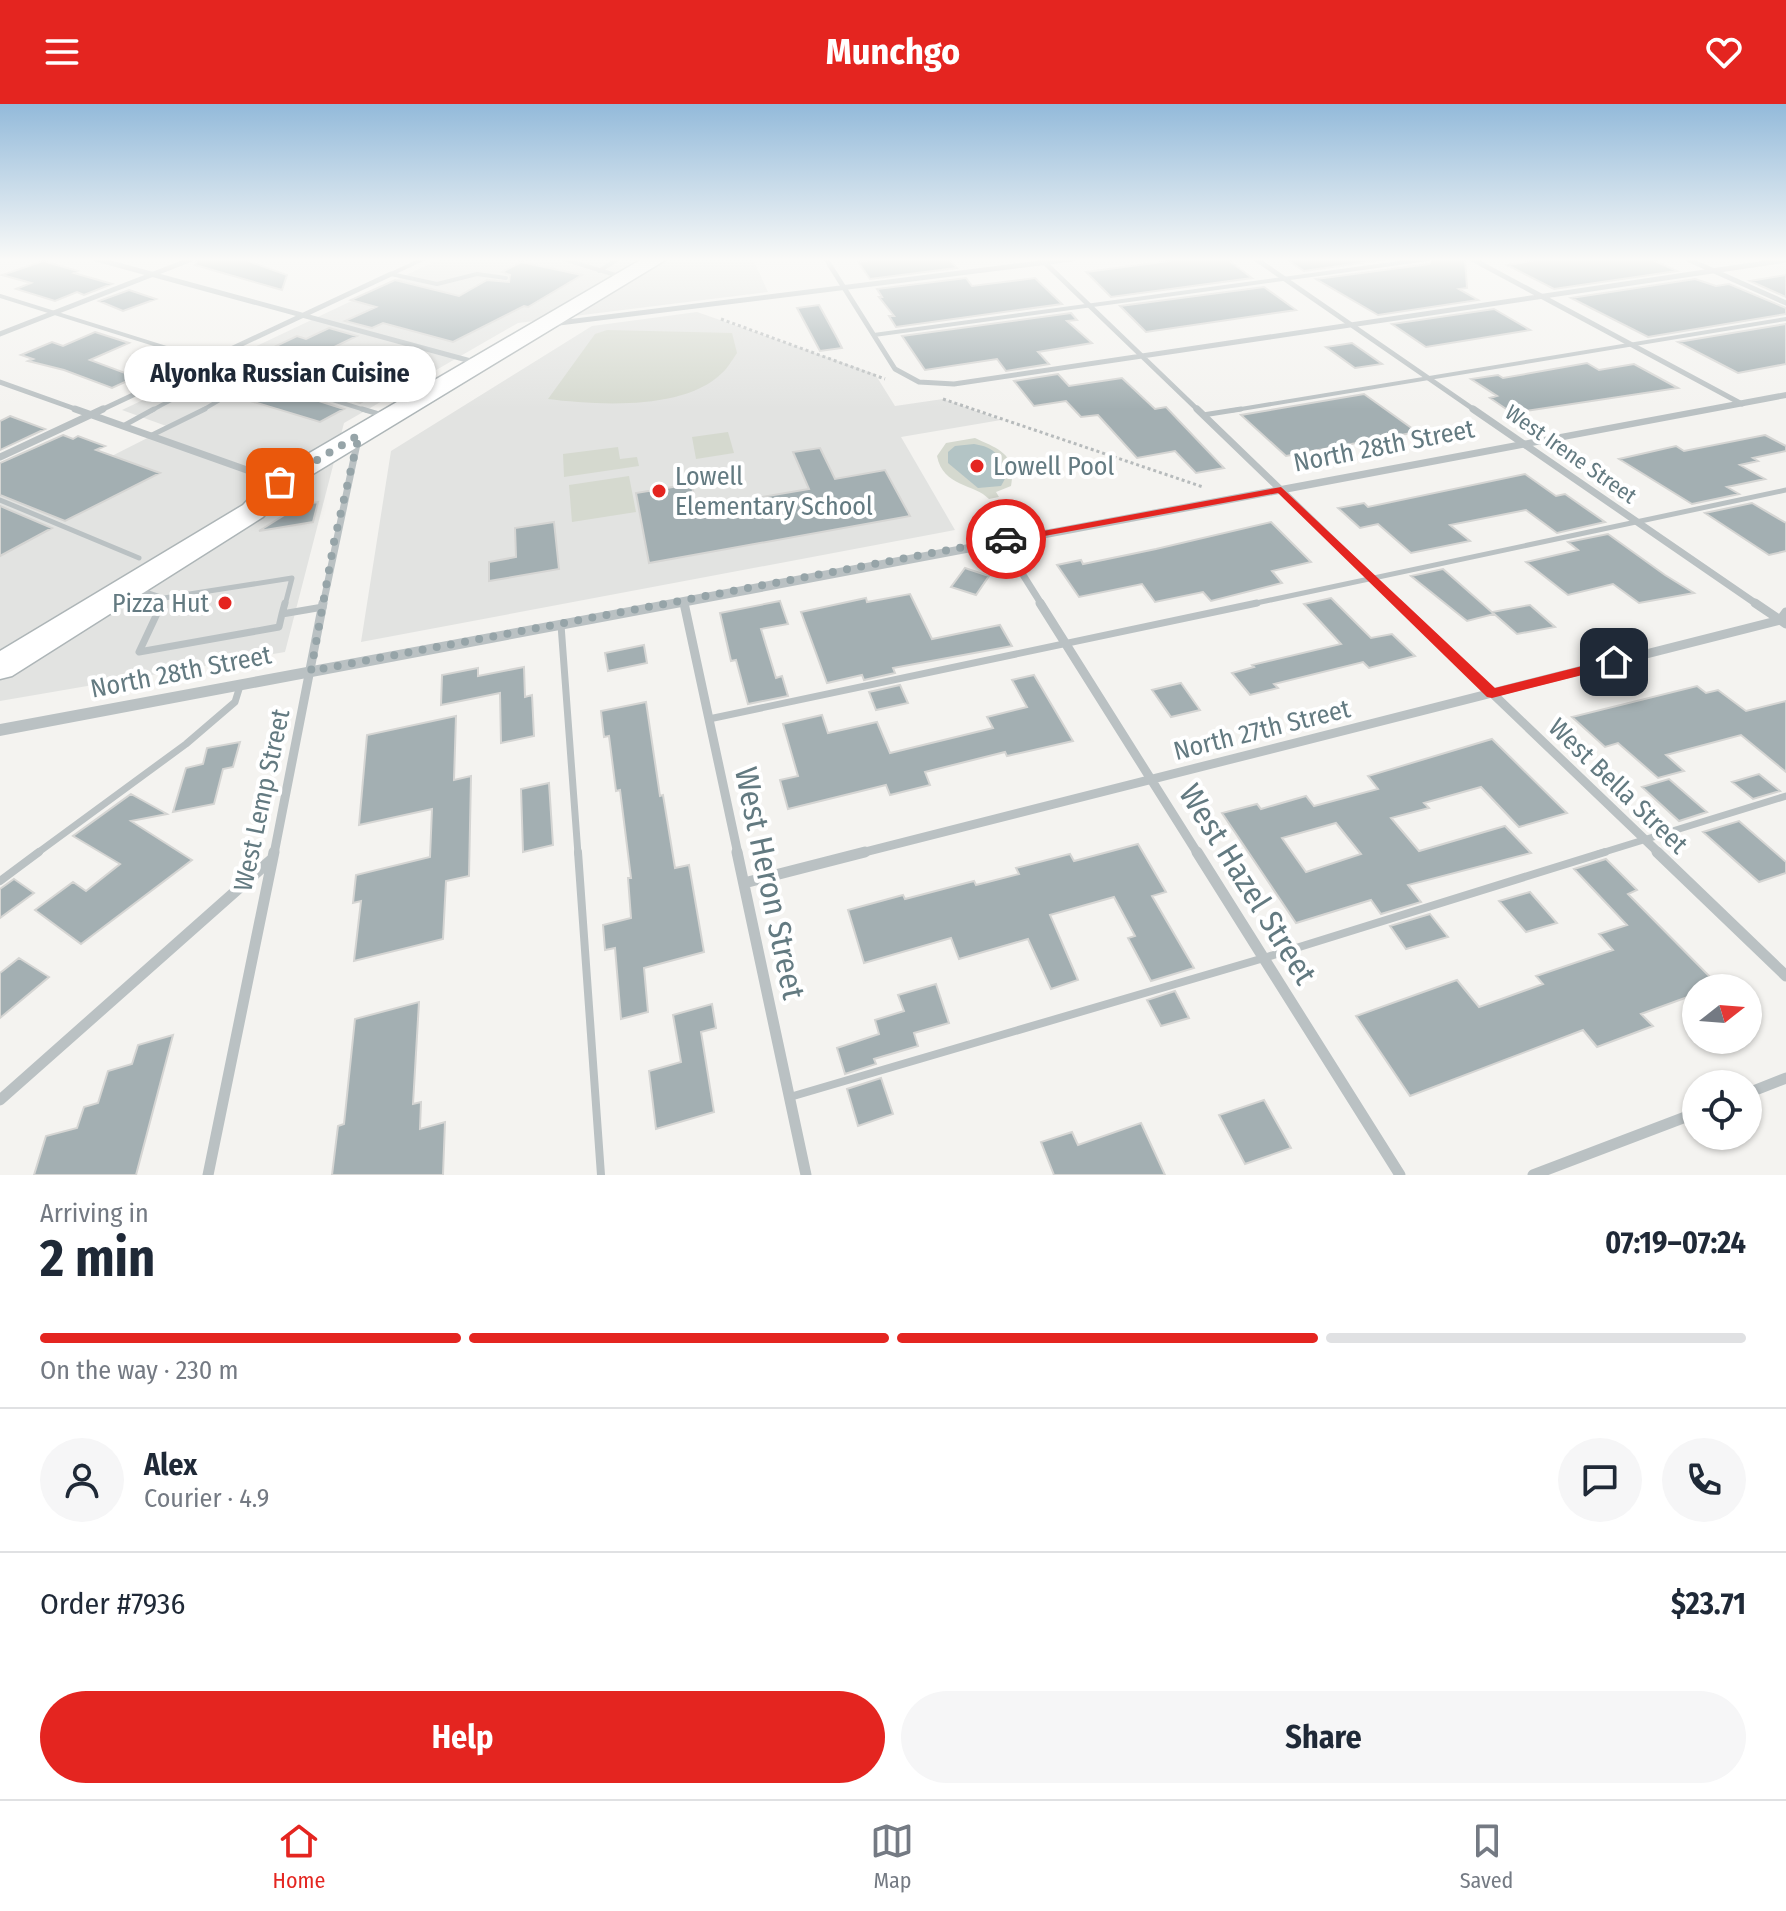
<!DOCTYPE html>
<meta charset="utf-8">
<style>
:root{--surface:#fff;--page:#f6f6f7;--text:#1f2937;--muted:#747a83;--line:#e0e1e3;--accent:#e42520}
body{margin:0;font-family:"Fira Sans Condensed",sans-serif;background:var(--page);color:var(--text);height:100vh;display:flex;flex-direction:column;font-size:30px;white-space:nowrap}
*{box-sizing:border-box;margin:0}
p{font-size:26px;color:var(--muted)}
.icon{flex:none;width:44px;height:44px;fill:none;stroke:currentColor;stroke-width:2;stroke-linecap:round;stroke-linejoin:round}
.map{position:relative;height:1071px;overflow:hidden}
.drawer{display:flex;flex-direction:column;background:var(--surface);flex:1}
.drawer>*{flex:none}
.needle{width:52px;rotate:73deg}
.tools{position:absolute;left:1682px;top:870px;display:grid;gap:16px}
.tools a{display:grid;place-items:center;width:80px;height:80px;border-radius:50%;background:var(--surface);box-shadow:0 2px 6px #0004;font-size:40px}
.pin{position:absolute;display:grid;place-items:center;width:68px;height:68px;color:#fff;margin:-34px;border-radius:16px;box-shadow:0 4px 12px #0006}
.courier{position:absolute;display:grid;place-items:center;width:80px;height:80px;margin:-40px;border:6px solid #e42520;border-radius:50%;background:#fff;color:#222;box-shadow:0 2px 10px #0007}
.bubble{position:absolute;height:56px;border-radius:28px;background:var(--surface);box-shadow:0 2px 6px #0004;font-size:26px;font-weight:700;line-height:56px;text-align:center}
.summary em{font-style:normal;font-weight:700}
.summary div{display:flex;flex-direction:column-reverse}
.summary{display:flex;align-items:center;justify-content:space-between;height:136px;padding:0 40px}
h1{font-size:52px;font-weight:700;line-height:60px}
.bar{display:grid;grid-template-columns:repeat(4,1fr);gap:12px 8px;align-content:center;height:96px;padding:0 40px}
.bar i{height:10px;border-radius:6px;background:var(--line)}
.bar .current{background:var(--accent)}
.bar p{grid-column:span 4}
.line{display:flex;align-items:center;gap:20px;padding:0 40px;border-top:2px solid var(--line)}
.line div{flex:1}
.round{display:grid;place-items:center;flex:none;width:84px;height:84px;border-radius:42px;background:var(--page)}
.primary-button{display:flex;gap:16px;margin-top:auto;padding:16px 40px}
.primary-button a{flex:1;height:92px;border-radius:48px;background:var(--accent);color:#fff;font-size:32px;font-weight:700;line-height:92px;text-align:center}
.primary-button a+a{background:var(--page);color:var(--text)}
header{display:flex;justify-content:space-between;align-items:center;height:104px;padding:0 40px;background:var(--accent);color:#fff;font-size:36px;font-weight:700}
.tab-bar{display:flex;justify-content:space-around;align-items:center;height:112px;border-top:2px solid var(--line);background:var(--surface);font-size:22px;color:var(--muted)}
.tab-bar a{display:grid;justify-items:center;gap:4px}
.tab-bar .current{color:var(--accent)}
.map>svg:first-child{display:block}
.built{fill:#e2e3e1}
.green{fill:#d5d9cf}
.water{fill:#b3c4c5}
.building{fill:#a3afb2;stroke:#d5d5d3;stroke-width:2;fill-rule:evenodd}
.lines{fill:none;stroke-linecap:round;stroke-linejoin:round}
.secondary-casing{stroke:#adb5b7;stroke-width:3}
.path{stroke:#b7bbbc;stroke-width:3;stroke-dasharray:3 3;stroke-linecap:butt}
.service-far3{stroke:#bac1c3;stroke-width:4}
.service-far2{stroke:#bac1c3;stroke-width:5}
.service-far1{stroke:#bac1c3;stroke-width:7}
.service{stroke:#bac1c3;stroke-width:8}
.minor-far3{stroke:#bac1c3;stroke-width:5}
.minor-far2{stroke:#bac1c3;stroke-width:7}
.minor-far1{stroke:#bac1c3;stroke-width:9}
.minor{stroke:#bac1c3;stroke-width:11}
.tertiary{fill:#bac1c3;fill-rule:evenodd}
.secondary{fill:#fff;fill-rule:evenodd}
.route{fill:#e42520}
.done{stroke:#96a4a8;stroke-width:8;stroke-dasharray:0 14.4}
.poi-dot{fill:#e42520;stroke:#fff;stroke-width:3}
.labels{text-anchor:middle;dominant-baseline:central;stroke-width:8;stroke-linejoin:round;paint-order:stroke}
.far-street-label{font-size:22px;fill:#637a81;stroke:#fff}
.street-label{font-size:26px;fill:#637a81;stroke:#fff}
.poi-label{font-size:26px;fill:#637a81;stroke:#fff;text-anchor:start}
.near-street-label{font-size:32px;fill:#637a81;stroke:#fff}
</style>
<header><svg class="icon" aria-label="menu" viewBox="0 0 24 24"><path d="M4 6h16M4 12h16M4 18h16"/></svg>Munchgo<svg class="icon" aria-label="heart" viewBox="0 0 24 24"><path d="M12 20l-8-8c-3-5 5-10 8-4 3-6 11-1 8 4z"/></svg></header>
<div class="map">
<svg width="1786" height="1071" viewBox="0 0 1786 1071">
<rect width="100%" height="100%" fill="#f4f3f0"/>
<path class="built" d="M440,155H753L768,188L518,219L344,319L285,548L0,597V388L23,397L169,323L122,306Z
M697,208L875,270L895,302L943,295L1001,316L901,333L955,426L361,538L391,347L592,222Z"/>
<path class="green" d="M607,226L732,229L737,249C732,256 728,264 722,269C684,307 596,301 548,295L595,230Z
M728,328L734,349L696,355L692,333Z
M975,334C998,345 1017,349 1011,382L996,388L999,393L989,395C975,380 943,383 937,352L946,339Z
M618,343L620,355L637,353L639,362L564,373L563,350Z
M629,372L636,408L572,418L569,381Z"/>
<path class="water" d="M974,340C994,343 1003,352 1006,373L1001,382L978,384L948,359V348L955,342Z"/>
<path class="building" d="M197,155H242L287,171L282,186L195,161Z
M880,155H949L957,164L870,175L858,158Z
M1184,155H1227L1252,174L1111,193L1086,168Z
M1286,155H1389L1304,167Z
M1433,155H1465L1467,184L1459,185L1478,196L1378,211L1316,175L1429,160Z
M1544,155H1651L1677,167L1554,185L1507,161Z
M43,157L78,167L74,169L112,180L84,191L77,188L55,197L16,185L31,179L2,171Z
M521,158L582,171L528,203L524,202L453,238L383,219L372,224L345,217L376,203L351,196L395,176L459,192L487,176L509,178L510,171L502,168Z
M1786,171V193L1750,177Z
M966,174L972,182L1035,174L1062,200L896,223L889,212H894L879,193H882L877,185Z
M1695,175L1716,182L1729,180L1786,204V210L1648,233L1571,194Z
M1264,183L1296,206L1146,228L1120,202Z
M129,186L156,195L123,207L99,197Z
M819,201L837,234L842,244L820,247L797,204Z
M1494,205L1530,226L1426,243L1392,220Z
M1071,209L1077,216L1067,217L1092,239L1038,248L1049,260L1006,267L997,255L925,266L902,232Z
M1786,220V260L1738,269L1678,238Z
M329,224L357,232L334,243L340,245L295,268L251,254L297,232L306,235Z
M95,228L129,239L90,256L136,273L112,284L64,266L28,257L33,255L21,251L52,238L63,242Z
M1352,239L1382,260L1355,264L1326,243Z
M315,257L393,280L360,299L282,275Z
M1587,259L1599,266L1634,260L1678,284L1512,309L1490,294L1497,292L1471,275L1498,271L1503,274Z
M1058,270L1069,282L1122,274L1155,305L1166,303L1224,364L1196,369L1175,347L1137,354L1098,311L1081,313L1066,297L1034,302L1014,277Z
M269,281L344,305L320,318L244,295Z
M1364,290L1417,328L1286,352L1241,311Z
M10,312L45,325L0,346V317Z
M63,331L73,335L78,332L105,342L96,346L160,369L65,417L0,391V359Z
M1765,331L1786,342V347L1753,354L1758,357L1740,361L1765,375L1727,383L1739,390L1692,400L1619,355L1676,342L1684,347Z
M820,344L835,375L885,366L910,412L649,459L636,389L691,380L698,404L809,385L793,348Z
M1525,370L1556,392L1565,390L1605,418L1557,429L1526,406L1450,421L1470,437L1411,449L1378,420L1360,424L1338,404L1364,399L1368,403Z
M318,398L313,418L259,427L300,401Z
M1752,399L1786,419V447L1769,451L1705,409Z
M0,402L52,424L0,452Z
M554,418L559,465L489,477V458L516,453L515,424Z
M1271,418L1311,458L1272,467L1282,479L1211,497L1203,488L1155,498L1142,480L1079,493L1057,461L1081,456L1083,460L1156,445Z
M1608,430L1665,471L1694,489L1639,499L1613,480L1568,491L1526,458L1578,446L1568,438Z
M965,464L989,472L976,491L951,483Z
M1443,465L1494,510L1467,517L1411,472Z
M910,490L932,535L1000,521L1012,542L893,564L895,569L864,576L862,571L827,579L801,508L866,494L867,498Z
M1331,494L1371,534L1392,530L1415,552L1369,564L1363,558L1274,580L1278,584L1250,591L1232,569L1254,563L1252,561L1341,540L1304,500Z
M780,497L788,520L761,525L776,574L782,572L788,592L748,600L736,556L731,557L720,509Z
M1530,501L1555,523L1517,530L1492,508Z
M644,541L647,559L608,567L605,549Z
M524,563L525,593L532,591L534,632L501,639L500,589L441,601L442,571L478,564V572Z
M1034,571L1073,637L1007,652L1005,648L925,668L930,681L890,691L886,681L788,705L780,676L798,672L783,620L822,611L828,629L877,618L890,649L993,624L987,613L1027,603L1012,576Z
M1181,579L1200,606L1171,613L1152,586Z
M900,581L908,599L876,606L869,588Z
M1697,582L1706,589L1718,586L1746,607L1786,597V668L1741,631L1666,651L1684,667L1658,674L1618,639L1605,643L1572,613Z
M646,598L660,692L663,691L675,764L689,761L704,848L644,864L648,908L621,915L615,844L605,846L603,821L631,814L628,774H631L620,686L616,687L609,632L604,633L601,607Z
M456,612L454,676L471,672L469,772L446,777L443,835L354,857L361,797L353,799L356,771L430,753L432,705L359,721L367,631Z
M1492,635L1567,709L1519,723L1481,683L1424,699L1429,704L1391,714L1419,747L1505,722L1531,749L1408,781L1421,798L1381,810L1371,796L1296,819L1222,709L1257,700L1261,705L1306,692L1314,702L1378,685L1368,672ZM1336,719L1361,750L1306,768L1282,734Z
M240,638L233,663L223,665L214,700L173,708L186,664L203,660L207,644Z
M1759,670L1780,687L1753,695L1732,678Z
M1669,675L1707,708L1679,717L1642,683Z
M549,679L553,741L523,748L521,685Z
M131,690L167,710L131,717L192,756L81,840L35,806L73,778L86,787L120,760L73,732Z
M1739,717L1786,758V769L1759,778L1703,728Z
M1138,740L1166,788L1152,792L1194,864L1151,877L1128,834L1135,832L1114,793L1050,811L1078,876L1051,885L1028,835L959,855L951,834L864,859L848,806L903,791L905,795L974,777L976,781L1019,770L1016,764L1070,750L1074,757Z
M1606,755L1637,786L1628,790L1721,884H1696V890L1641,910L1653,922L1597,943L1583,926L1410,992L1356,912L1457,876L1479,903L1543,880L1536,872L1613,846L1599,830L1627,821L1574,765Z
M14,775L34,789L0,814V785Z
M1530,788L1557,819L1526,828L1499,797Z
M1430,810L1448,833L1406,845L1390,822Z
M19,854L49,873L0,914V869Z
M936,880L949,919L914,929L918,942L874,955L876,960L845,970L837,944L879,930L875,916L904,907L898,891Z
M1175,887L1189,914L1161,922L1147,896Z
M419,898L413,1000L421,998L420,1025L445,1018L443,1071H332L338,1022L344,1020L355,915Z
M712,900L716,924L701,928L714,1008L656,1025L649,967L681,958L673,911Z
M173,931L136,1071H34L46,1032L77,1024L84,1003L98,999L108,967L132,960L138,941Z
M881,974L893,1010L858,1022L847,985Z
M1264,996L1291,1044L1245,1060L1219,1011Z
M1141,1019L1165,1071H1054L1041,1038L1072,1028L1078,1041Z"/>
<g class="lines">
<defs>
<path id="secondary" d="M642,155H667L290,384L263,413L12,572L0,575V547L243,401L270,372Z"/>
</defs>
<use href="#secondary" class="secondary-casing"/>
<path class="path" d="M721,215L885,275
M943,295L1203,383"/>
<path class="service-far3" d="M563,155L622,173
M599,167L618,155
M391,170L437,180L477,170L506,174
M391,170L423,155
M0,192L368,307
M874,231L1428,155
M151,307C177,292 205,277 235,287L201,307
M1229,307L1786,215"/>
<path class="service-far2" d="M362,305L382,311
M1203,311L1241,305
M123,322L154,305
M150,332L205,305
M0,396L139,454
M137,485L164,494L292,474L285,501
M161,501L164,494
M1247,501L1786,386"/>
<path class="service-far1" d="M162,499L139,548L279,523L282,510
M285,499L282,510L323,503
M561,521L578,750
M709,615L1257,499
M36,750L186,640L235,598L240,582
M1598,750L1786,692"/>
<path class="service" d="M578,748L601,1071
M0,777L39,748
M790,993L1264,854L1605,748"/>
<path class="minor-far3" d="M96,155L478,259
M826,155L895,265L919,278L954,280L1786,156
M1041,155L1199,307
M1256,155L1476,307
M1472,155L1742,300
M1687,155L1786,199
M551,220L1073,155
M0,230L192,155
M0,278L81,307
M99,307L391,170"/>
<path class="minor-far2" d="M75,305L278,377
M1197,305L1400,501
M1473,305L1758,501
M0,353L103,305
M1001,436L1042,501
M323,501L358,335"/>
<path class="minor-far1" d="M684,499L738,750
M1040,499L1198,750
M1398,499L1660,750
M1755,499L1786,520
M274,750L323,499
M857,750L1780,516L1786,508"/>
<path class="minor" d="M737,748L806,1071
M1197,748L1400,1071
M1657,748L1786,872
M744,779L865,748
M1748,989L1786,974
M0,996L272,755
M208,1071L274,748
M1533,1071L1696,1009"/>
<path class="tertiary" d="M1786,288V294L0,632V620Z"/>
<use href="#secondary" class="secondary"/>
</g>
<linearGradient id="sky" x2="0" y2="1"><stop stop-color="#93bada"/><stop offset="0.51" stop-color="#fafaf8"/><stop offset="1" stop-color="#fafaf8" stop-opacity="0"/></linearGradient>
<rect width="1786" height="305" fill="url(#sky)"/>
<path class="route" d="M1281,383L1495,584L1614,554L1620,558L1614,563L1492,594L1487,593L1278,389L1006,439L1000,435Z"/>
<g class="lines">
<path class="done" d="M280,378L359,331L334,438L311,567L1006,435"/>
</g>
<g class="poi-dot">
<circle cx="977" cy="362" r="8"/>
<circle cx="659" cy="387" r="8"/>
<circle cx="225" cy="499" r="8"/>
</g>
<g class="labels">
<g class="far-street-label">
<text transform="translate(1571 350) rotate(35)">West Irene Street</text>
</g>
<g class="street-label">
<text transform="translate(1384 342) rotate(-11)">North 28th Street</text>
<text transform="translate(181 568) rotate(-11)">North 28th Street</text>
<text transform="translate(1262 626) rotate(-14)">North 27th Street</text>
<text transform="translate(1618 682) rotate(44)">West Bella Street</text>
<text transform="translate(262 696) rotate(-78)">West Lemp Street</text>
</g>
<g class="poi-label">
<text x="993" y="362">Lowell Pool</text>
<text x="675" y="372">Lowell<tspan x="675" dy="30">Elementary School</tspan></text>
<text x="209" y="499" text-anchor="end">Pizza Hut</text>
</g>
<g class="near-street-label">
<text transform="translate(770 779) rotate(78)">West Heron Street</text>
<text transform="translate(1248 780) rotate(58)">West Hazel Street</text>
</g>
</g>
</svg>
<div class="tools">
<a><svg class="needle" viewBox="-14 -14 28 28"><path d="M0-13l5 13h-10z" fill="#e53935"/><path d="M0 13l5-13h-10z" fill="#747a83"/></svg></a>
<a><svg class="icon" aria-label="locate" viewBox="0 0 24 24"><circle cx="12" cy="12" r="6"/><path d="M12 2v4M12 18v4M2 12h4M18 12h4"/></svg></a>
</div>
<div class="pin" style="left:280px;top:378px;background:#ea580c"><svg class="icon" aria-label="bag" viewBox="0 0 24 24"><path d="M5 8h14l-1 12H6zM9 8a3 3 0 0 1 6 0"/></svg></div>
<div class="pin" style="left:1614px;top:558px;background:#1f2937"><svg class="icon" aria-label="home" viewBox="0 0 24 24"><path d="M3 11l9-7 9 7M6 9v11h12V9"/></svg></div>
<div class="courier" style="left:1006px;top:435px"><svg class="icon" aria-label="car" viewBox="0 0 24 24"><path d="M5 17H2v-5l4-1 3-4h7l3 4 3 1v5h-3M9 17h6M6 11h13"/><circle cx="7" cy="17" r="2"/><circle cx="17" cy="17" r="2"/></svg></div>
<div class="bubble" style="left:124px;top:242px;width:312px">Alyonka Russian Cuisine</div>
</div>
<section class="drawer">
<div class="summary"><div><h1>2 min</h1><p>Arriving in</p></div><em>07:19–07:24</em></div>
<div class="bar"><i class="current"></i><i class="current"></i><i class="current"></i><i></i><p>On the way · 230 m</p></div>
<div class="line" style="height:144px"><a class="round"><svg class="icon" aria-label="person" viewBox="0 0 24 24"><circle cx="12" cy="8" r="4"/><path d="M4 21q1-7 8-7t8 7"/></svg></a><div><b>Alex</b><p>Courier · 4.9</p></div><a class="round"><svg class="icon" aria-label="chat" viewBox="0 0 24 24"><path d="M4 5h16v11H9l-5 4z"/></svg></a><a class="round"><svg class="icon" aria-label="phone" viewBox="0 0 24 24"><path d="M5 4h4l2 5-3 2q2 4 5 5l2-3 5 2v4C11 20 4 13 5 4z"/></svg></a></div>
<div class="line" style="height:104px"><div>Order #7936</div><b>$23.71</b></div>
<div class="primary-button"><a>Help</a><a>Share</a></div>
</section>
<nav class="tab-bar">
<a class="current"><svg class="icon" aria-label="home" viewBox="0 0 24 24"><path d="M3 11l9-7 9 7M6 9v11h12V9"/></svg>Home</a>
<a><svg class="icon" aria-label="map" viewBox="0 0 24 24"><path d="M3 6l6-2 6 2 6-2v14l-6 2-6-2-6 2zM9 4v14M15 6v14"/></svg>Map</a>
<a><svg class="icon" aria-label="saved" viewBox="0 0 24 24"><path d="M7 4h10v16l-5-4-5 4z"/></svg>Saved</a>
</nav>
